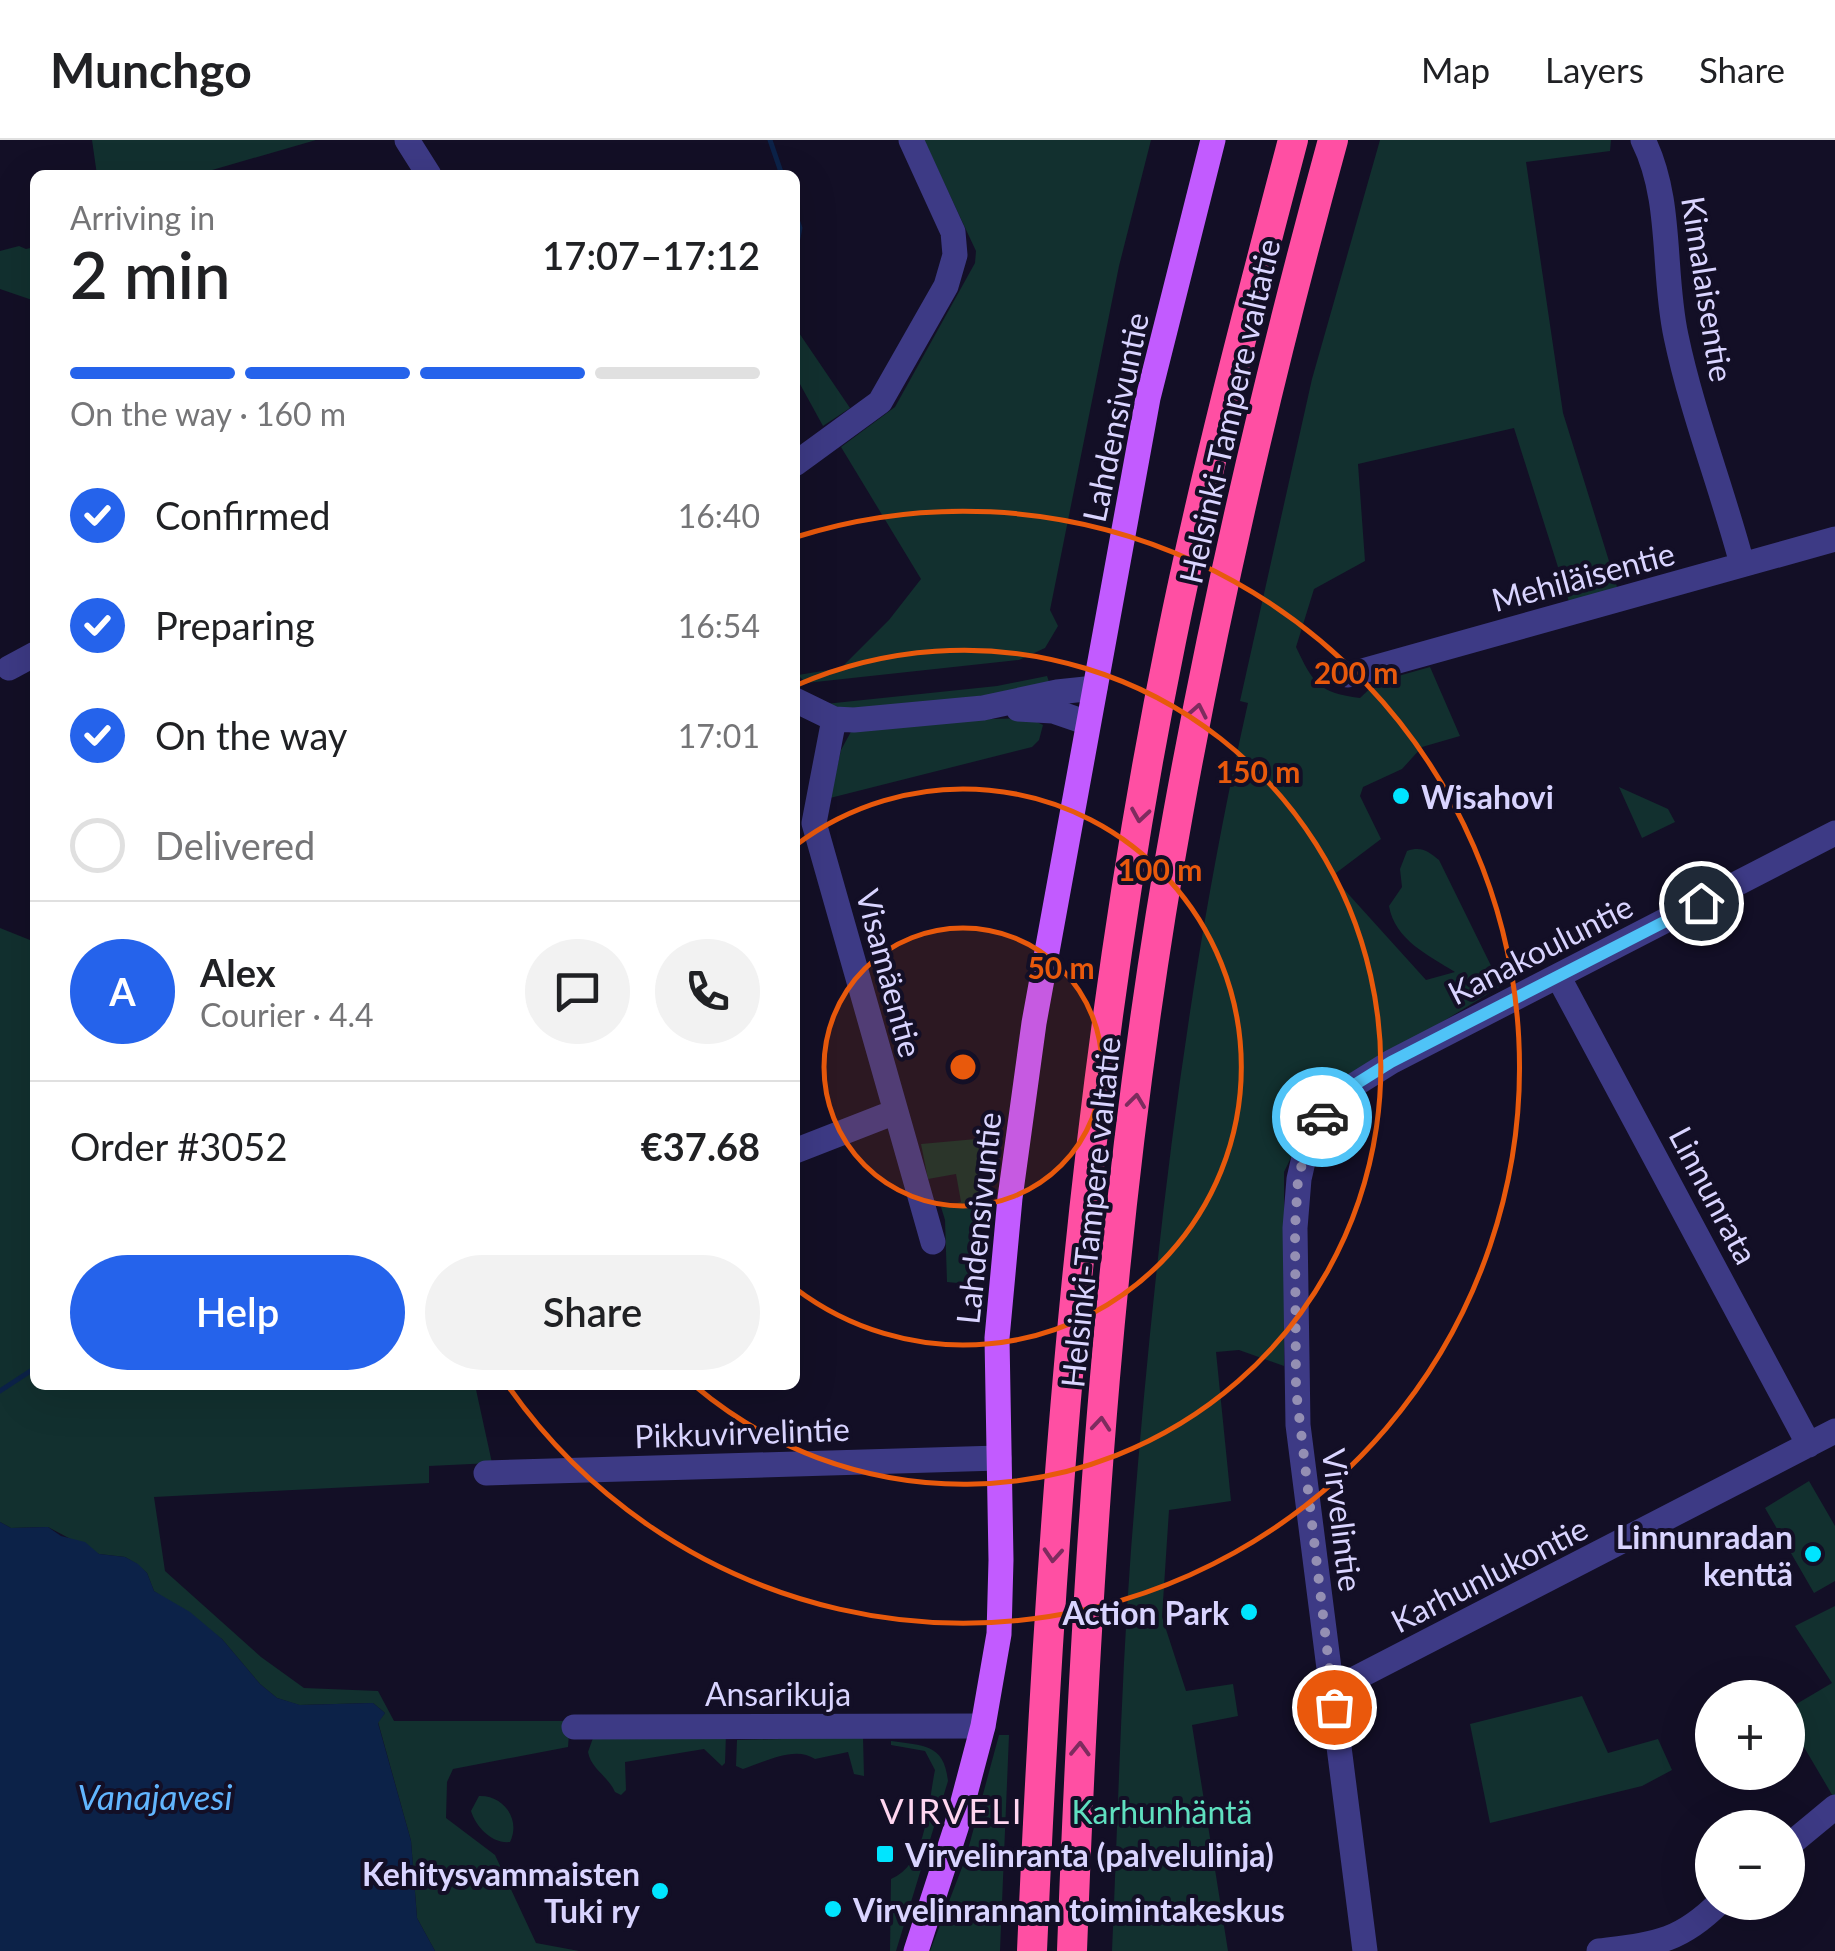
<!DOCTYPE html>
<meta charset="utf-8">
<style>
:root{--surface:#fff;--page:#f2f2f2;--text:#202124;--muted:#757577;--line:#e0e0e0;--accent:#2563eb}
body{margin:0;font-family:Lato,sans-serif;background:var(--page);color:var(--text);height:100vh;display:flex;flex-direction:column;font-size:38px;white-space:nowrap}
*{box-sizing:border-box;margin:0}
p{font-size:32px;color:var(--muted)}
.icon{flex:none;width:55px;height:55px;fill:none;stroke:currentColor;stroke-width:2;stroke-linecap:round;stroke-linejoin:round}
.map{position:relative;flex:1;overflow:hidden}
.details{position:absolute;left:30px;top:30px;width:770px;height:1220px;display:flex;flex-direction:column;background:var(--surface);border-radius:15px;box-shadow:0 10px 40px #0002}
.details>*{flex:none}
.buttons{position:absolute;left:1695px;top:1540px;display:grid;gap:20px}
.buttons a{display:grid;place-items:center;width:110px;height:110px;border-radius:50%;background:var(--surface);box-shadow:0 10px 40px #0002;font-size:50px}
.pin{position:absolute;display:grid;place-items:center;width:85px;height:85px;color:#fff;margin:-42px;border:5px solid #fff;border-radius:50%;box-shadow:0 2px 10px #0007}
.courier{position:absolute;display:grid;place-items:center;width:100px;height:100px;margin:-50px;border:8px solid #4fc3f7;border-radius:50%;background:#fff;color:#222;box-shadow:0 2px 12px #0007}
.summary em{font-style:normal;font-weight:600}
.summary div{display:flex;flex-direction:column-reverse}
.summary{display:flex;align-items:center;justify-content:space-between;height:170px;padding:0 40px}
h1{font-size:65px;font-weight:600;line-height:75px}
.bar{display:grid;grid-template-columns:repeat(4,1fr);gap:15px 10px;align-content:center;height:120px;padding:0 40px}
.bar i{height:12px;border-radius:8px;background:var(--line)}
.bar .selected{background:var(--accent)}
.bar p{grid-column:span 4}
.line{display:flex;align-items:center;gap:25px;padding:0 40px;border-top:2px solid var(--line)}
.line div{flex:1}
.round{display:grid;place-items:center;flex:none;width:105px;height:105px;border-radius:52px;background:var(--page)}
ol{padding:0 40px;list-style:none}
li{display:flex;align-items:center;gap:30px;height:110px}
li p{margin-inline-start:auto}
li .icon{padding:10px;border-radius:50%;background:var(--accent);color:#fff;stroke-width:4}
li:last-child{color:var(--muted)}
li i{width:55px;height:55px;border:5px solid var(--line);border-radius:50%}
.primary-button{display:flex;gap:20px;margin-top:auto;padding:20px 40px}
.primary-button a{flex:1;height:115px;border-radius:60px;background:var(--accent);color:#fff;font-size:40px;font-weight:600;line-height:115px;text-align:center}
.primary-button a+a{background:var(--page);color:var(--text)}
header{display:flex;align-items:center;gap:60px;box-sizing:border-box;height:140px;padding:0 50px;background:var(--surface);border-bottom:2px solid var(--line)}
header strong{font-size:48px}
nav{display:flex;gap:55px;margin-inline-start:auto;font-size:35px}
.map>svg:first-child{display:block}
.green{fill:#12302f}
.water{fill:#0c2248}
.lines{fill:none;stroke-linecap:round;stroke-linejoin:round}
.stream{stroke:#0c2248;stroke-width:5}
.minor{stroke:#3d3a85;stroke-width:25}
.major{stroke:#c25bff;stroke-width:25}
.highway{stroke:#ff4fa3;stroke-width:30}
.oneway{stroke:#7d2c5e}
.done{stroke:#948fb3;stroke-width:10;stroke-dasharray:0 18}
.route{stroke:#4fc3f7;stroke-width:12}
.ring{fill:none;stroke:#e8590c;stroke-width:5}
.poi-dot{fill:#00e5ff;stroke:#130f26;stroke-width:4}
.labels{text-anchor:middle;dominant-baseline:central;stroke-width:8;stroke-linejoin:round;paint-order:stroke}
.street-label{font-size:32px;fill:#d9d4ff;stroke:#130f26}
.poi-label{font-size:32px;font-weight:bold;fill:#d9d4ff;stroke:#130f26;text-anchor:start}
.park-label{font-size:32px;fill:#5fe0c0;stroke:#130f26}
.water-label{font-size:35px;font-style:italic;fill:#62b6ff;stroke:#130f26}
.neighbourhood-label{font-size:35px;letter-spacing:2.5px;fill:#ffd6f0;stroke:#130f26}
.centre{fill:#e8590c;stroke:#130f26;stroke-width:5}
.ring-label{font-size:30px;text-anchor:middle;font-weight:bold;fill:#e8590c;stroke:#130f26;stroke-width:8;stroke-linejoin:round;paint-order:stroke}
</style>
<header>
<strong>Munchgo</strong>
<nav><a>Map</a><a>Layers</a><a>Share</a></nav>
</header>
<div class="map">
<svg width="1835" height="1811" viewBox="0 0 1835 1811">
<rect width="100%" height="100%" fill="#130f26"/>
<path class="green" d="M92,0H316L195,35H97Z
M924,0H1151L1119,126L1050,470L1058,486L1045,508L1019,520L806,543L798,535L841,528L889,480L921,439L841,307L895,267L975,123L976,111Z
M1380,0H1611L1610,11L1526,22L1563,273L1618,450L1570,465L1514,288L1358,324L1365,421L1314,449L1296,507C1313,543 1319,553 1360,558L1377,542L1430,527L1460,596L1422,607L1402,629L1363,647L1360,656L1381,699L1332,736L1426,840L1455,832C1428,815 1395,800 1389,766L1402,747L1400,729L1407,711C1421,706 1428,711 1439,720L1501,846L1321,956L1284,1032V1226L1239,1210L1216,1212L1231,1361L1169,1370L1162,1477L1186,1551L1233,1544L1238,1576L1192,1585L1228,1811H1112C1118,1678 1121,1543 1131,1410C1153,1126 1185,841 1248,563L1240,561L1312,239Z
M19,106L26,109L35,107V161L0,149V111Z
M795,187L850,268L823,286L795,235Z
M1047,536L1051,547L854,572L825,564L997,546Z
M1029,578L1043,585L1039,600L1032,607L830,658L841,610L853,588L926,581Z
M1619,647L1668,669L1675,682L1642,698Z
M0,788L35,802V1245H475L492,1323L429,1326V1343L154,1357L165,1431L261,1517L304,1548L378,1551L394,1581H570L568,1607L453,1629L447,1642L446,1678L495,1715L536,1803L579,1811H435L417,1778L411,1701L378,1582L385,1573L373,1563L299,1565L277,1558L260,1544L222,1499L154,1451L147,1433L137,1424L125,1417L99,1414L48,1387L11,1388L0,1382Z
M987,998L968,1144L947,1142L945,1080L941,1067L961,1062L956,1034L928,1039L921,1004Z
M1809,1341L1835,1386V1441L1814,1453L1765,1368Z
M1835,1466V1657L1834,1658L1788,1580V1569L1832,1543L1795,1486Z
M1582,1556L1608,1613L1658,1599L1672,1630L1642,1646L1490,1683L1470,1584Z
M726,1594L725,1623L722,1626L704,1609L625,1622L626,1650L621,1655L615,1652C608,1636 591,1629 588,1612L593,1598Z
M999,1595H1009L1000,1811H930L966,1717Z
M863,1597L864,1636L854,1634L848,1612L815,1619C795,1605 765,1622 743,1629L736,1626L737,1600Z
M891,1601C923,1606 944,1603 948,1641L896,1811H890L891,1739C927,1725 928,1663 935,1630L925,1611L891,1605Z
M479,1656C504,1655 521,1680 510,1702C492,1704 476,1687 471,1671Z"/>
<path class="water" d="M0,1382L11,1388L48,1387L61,1396L85,1402L99,1414L125,1417L138,1424L147,1433L154,1451L190,1472L222,1499L260,1544L277,1558L300,1565L373,1563L385,1573L378,1583L411,1701L417,1778L435,1811H0Z"/>
<g class="lines">
<path class="stream" d="M770,0L782,35
M795,74L800,88L795,112
M0,1251L35,1228"/>
<path class="minor" d="M407,0L429,35
M1643,0C1673,60 1662,131 1676,196C1692,273 1722,348 1742,424
M795,324L880,262L946,146L955,115L953,92L911,0
M9,528L35,514
M1348,535L1835,399
M795,560L834,579L854,580L983,568L1057,552L1095,548
M1018,569L1053,571L1088,583
M834,579L814,683L933,1102
M1559,838L1809,1305
M795,1011L895,972
M486,1333L999,1318
M1331,1551L1835,1291
M574,1587L983,1586
M1788,1706L1835,1667
M1365,1811L1298,1285L1295,1088L1299,1039L1305,1013L1322,977L1343,952L1391,922L1835,693
M1599,1811C1654,1804 1679,1803 1720,1762"/>
<path class="major" d="M916,1811L956,1688L983,1586L999,1494L1001,1420L997,1198L1010,1058L1034,883L1148,258L1213,0"/>
<path class="highway" d="M1032,1811C1051,1372 1083,933 1171,501C1205,333 1249,167 1293,0
M1072,1811C1086,1431 1110,1048 1178,674C1219,447 1272,222 1333,0"/>
</g>
<defs><path id="oneway-chevron" d="M-2-3.5L2.5 0L-2 3.5" fill="none" stroke-width="1.6" stroke-linecap="round" stroke-linejoin="round" transform="scale(2.5)"/></defs>
<g class="oneway">
<use href="#oneway-chevron" transform="translate(1198 571) rotate(-79)"/>
<use href="#oneway-chevron" transform="translate(1140 675) rotate(99)"/>
<use href="#oneway-chevron" transform="translate(1136 961) rotate(-83)"/>
<use href="#oneway-chevron" transform="translate(1101 1284) rotate(-85)"/>
<use href="#oneway-chevron" transform="translate(1053 1415) rotate(94)"/>
<use href="#oneway-chevron" transform="translate(1080 1609) rotate(-88)"/>
</g>
<g class="lines">
<path class="done" d="M1322,977L1305,1013L1298,1039L1295,1088L1296,1250L1334,1567"/>
<path class="route" d="M1322,977L1343,952L1391,922L1701,763"/>
</g>
<circle cx="963" cy="927" r="139" fill="#e8590c" fill-opacity=".12"/>
<g class="ring">
<circle cx="963" cy="927" r="139"/>
<path d="M796 705A278 278 0 1 1 796 1149"/>
<path d="M797 545A417 417 0 1 1 695 1246"/>
<path d="M796 397A556 556 0 1 1 508 1246"/>
</g>
<g class="poi-dot">
<circle cx="1401" cy="656" r="10"/>
<circle cx="1813" cy="1414" r="10"/>
<circle cx="1249" cy="1472" r="10"/>
<rect x="875" y="1704" width="20" height="20" rx="5"/>
<circle cx="660" cy="1751" r="10"/>
<circle cx="833" cy="1769" r="10"/>
</g>
<g class="labels">
<g class="street-label">
<text transform="translate(1708 149) rotate(81)">Kimalaisentie</text>
<text transform="translate(1229 271) rotate(-77)">Helsinki-Tampere valtatie</text>
<text transform="translate(1115 277) rotate(-78)">Lahdensivuntie</text>
<text transform="translate(1583 436) rotate(-15)">Mehiläisentie</text>
<text transform="translate(1540 809) rotate(-27)">Kanakouluntie</text>
<text transform="translate(890 833) rotate(75)">Visamäentie</text>
<text transform="translate(1714 1055) rotate(62)">Linnunrata</text>
<text transform="translate(1090 1072) rotate(-84)">Helsinki-Tampere valtatie</text>
<text transform="translate(978 1078) rotate(-84)">Lahdensivuntie</text>
<text transform="translate(742 1292) rotate(-2)">Pikkuvirvelintie</text>
<text transform="translate(1343 1380) rotate(83)">Virvelintie</text>
<text transform="translate(1489 1434) rotate(-27)">Karhunlukontie</text>
<text x="778" y="1553">Ansarikuja</text>
</g>
<g class="poi-label">
<text x="1421" y="656">Wisahovi</text>
<text x="1793" y="1396" text-anchor="end">Linnunradan<tspan x="1793" dy="37">kenttä</tspan></text>
<text x="1229" y="1472" text-anchor="end">Action Park</text>
<text x="905" y="1714">Virvelinranta (palvelulinja)</text>
<text x="640" y="1733" text-anchor="end">Kehitysvammaisten<tspan x="640" dy="37">Tuki ry</tspan></text>
<text x="853" y="1769">Virvelinrannan toimintakeskus</text>
</g>
<g class="park-label">
<text x="1162" y="1671">Karhunhäntä</text>
</g>
<g class="water-label">
<text x="155" y="1656">Vanajavesi</text>
</g>
<g class="neighbourhood-label">
<text x="952" y="1670">VIRVELI</text>
</g>
</g>
<circle cx="963" cy="927" r="15" class="centre"/>
<g class="ring-label">
<text x="1356" y="544">200 m</text>
<text x="1258" y="643">150 m</text>
<text x="1160" y="741">100 m</text>
<text x="1061" y="839">50 m</text>
</g>
</svg>
<div class="buttons">
<a>+</a>
<a>−</a>
</div>
<div class="pin" style="left:1334px;top:1567px;background:#ea580c"><svg class="icon" aria-label="bag" viewBox="0 0 24 24"><path d="M5 8h14l-1 12H6zM9 8a3 3 0 0 1 6 0"/></svg></div>
<div class="pin" style="left:1701px;top:763px;background:#1f2937"><svg class="icon" aria-label="home" viewBox="0 0 24 24"><path d="M3 11l9-7 9 7M6 9v11h12V9"/></svg></div>
<div class="courier" style="left:1322px;top:977px"><svg class="icon" aria-label="car" viewBox="0 0 24 24"><path d="M5 17H2v-5l4-1 3-4h7l3 4 3 1v5h-3M9 17h6M6 11h13"/><circle cx="7" cy="17" r="2"/><circle cx="17" cy="17" r="2"/></svg></div>
<section class="details">
<div class="summary"><div><h1>2 min</h1><p>Arriving in</p></div><em>17:07–17:12</em></div>
<div class="bar"><i class="selected"></i><i class="selected"></i><i class="selected"></i><i></i><p>On the way · 160 m</p></div>
<ol>
<li><svg class="icon" aria-label="check" viewBox="0 0 24 24"><path d="M5 12l5 5 9-10"/></svg>Confirmed<p>16:40</p></li>
<li><svg class="icon" aria-label="check" viewBox="0 0 24 24"><path d="M5 12l5 5 9-10"/></svg>Preparing<p>16:54</p></li>
<li><svg class="icon" aria-label="check" viewBox="0 0 24 24"><path d="M5 12l5 5 9-10"/></svg>On the way<p>17:01</p></li>
<li><i></i>Delivered</li>
</ol>
<div class="line" style="height:180px"><b class="round" style="background:var(--accent);color:#fff">A</b><div><b>Alex</b><p>Courier · 4.4</p></div><a class="round"><svg class="icon" aria-label="chat" viewBox="0 0 24 24"><path d="M4 5h16v11H9l-5 4z"/></svg></a><a class="round"><svg class="icon" aria-label="phone" viewBox="0 0 24 24"><path d="M5 4h4l2 5-3 2q2 4 5 5l2-3 5 2v4C11 20 4 13 5 4z"/></svg></a></div>
<div class="line" style="height:130px"><div>Order #3052</div><b>€37.68</b></div>
<div class="primary-button"><a>Help</a><a>Share</a></div>
</section>
</div>
